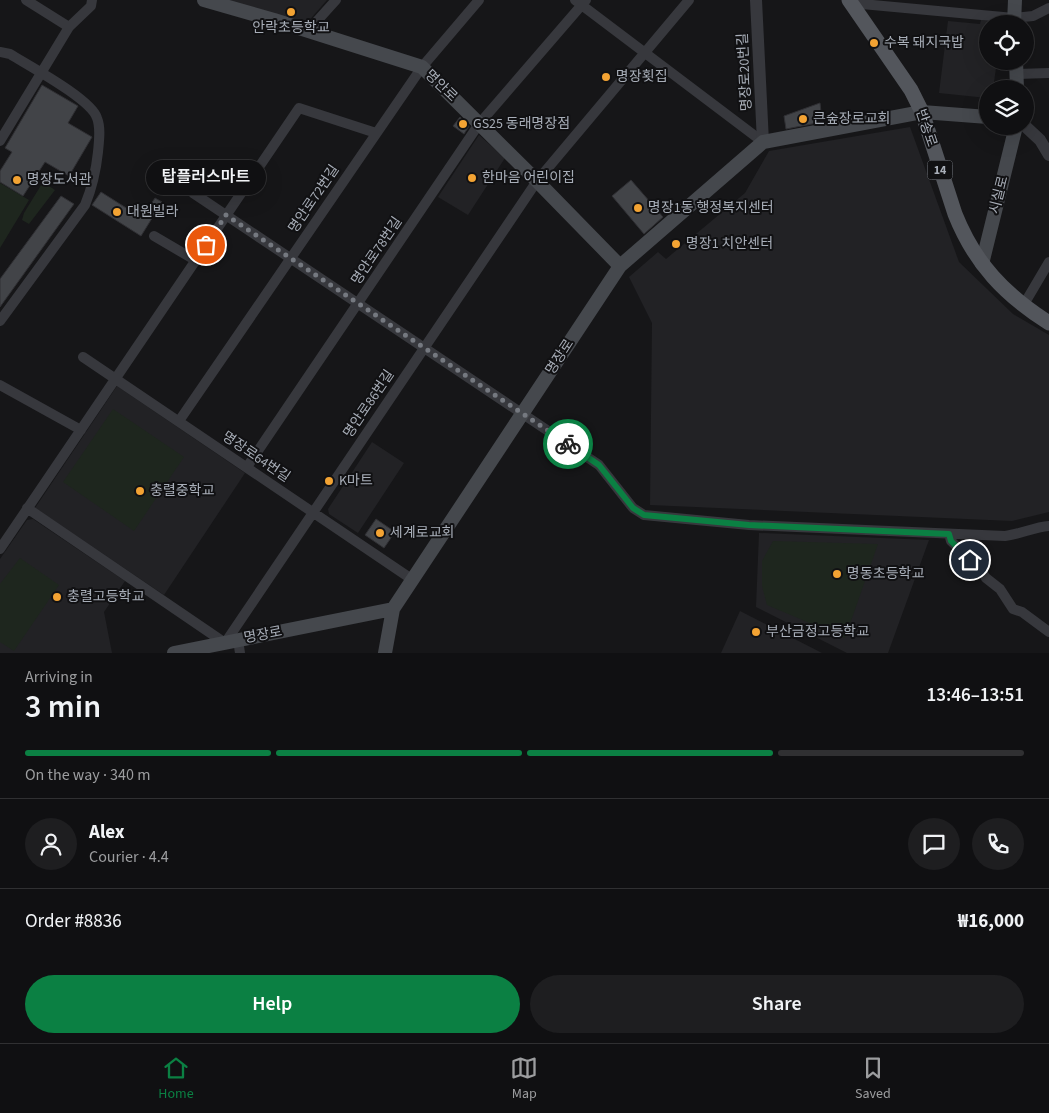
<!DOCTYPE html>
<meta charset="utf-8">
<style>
:root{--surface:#101012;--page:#1e1e20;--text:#f1f3f6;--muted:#9c9d9f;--line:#303032;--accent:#0b8043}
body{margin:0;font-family:"Source Sans 3","Noto Sans KR",sans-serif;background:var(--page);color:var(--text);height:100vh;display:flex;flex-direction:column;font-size:19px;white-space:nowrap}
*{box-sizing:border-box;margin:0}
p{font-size:16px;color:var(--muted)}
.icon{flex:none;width:28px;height:28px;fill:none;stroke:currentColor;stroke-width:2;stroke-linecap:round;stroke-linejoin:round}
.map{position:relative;height:653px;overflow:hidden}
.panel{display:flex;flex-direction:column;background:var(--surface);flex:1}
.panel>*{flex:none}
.buttons{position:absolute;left:979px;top:15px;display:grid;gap:10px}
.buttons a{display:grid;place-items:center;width:55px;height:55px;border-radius:50%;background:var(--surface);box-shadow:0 5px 20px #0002,0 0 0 1px var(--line);font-size:25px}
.pin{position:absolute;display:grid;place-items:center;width:42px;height:42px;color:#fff;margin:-21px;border:2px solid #fff;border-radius:50%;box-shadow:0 1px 5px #0007}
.courier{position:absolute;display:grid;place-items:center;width:50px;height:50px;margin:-25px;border:4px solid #0b8043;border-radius:50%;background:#fff;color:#222;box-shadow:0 1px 6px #0007}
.bubble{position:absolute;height:35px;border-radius:18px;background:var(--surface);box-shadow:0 5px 20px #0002,0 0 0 1px var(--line);font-size:16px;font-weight:600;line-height:35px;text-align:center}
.summary em{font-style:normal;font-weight:600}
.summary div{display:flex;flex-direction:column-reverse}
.summary{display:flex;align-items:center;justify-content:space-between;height:85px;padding:0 25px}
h1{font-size:32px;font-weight:600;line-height:38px}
.bar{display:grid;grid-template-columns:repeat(4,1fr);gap:8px 5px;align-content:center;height:60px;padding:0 25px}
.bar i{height:6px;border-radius:4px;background:var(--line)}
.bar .on{background:var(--accent)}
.bar p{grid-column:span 4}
.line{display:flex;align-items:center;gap:12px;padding:0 25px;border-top:1px solid var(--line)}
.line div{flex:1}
.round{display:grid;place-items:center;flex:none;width:52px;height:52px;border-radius:26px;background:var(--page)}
.button{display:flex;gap:10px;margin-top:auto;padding:10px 25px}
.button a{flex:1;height:58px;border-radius:30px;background:var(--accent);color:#fff;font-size:20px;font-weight:600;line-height:58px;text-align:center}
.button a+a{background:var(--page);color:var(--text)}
.dock{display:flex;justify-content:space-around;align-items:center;height:70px;border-top:1px solid var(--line);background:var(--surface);font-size:14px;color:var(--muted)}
.dock a{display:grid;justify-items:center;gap:2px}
.dock .on{color:var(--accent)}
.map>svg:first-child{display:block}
.built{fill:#222225}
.green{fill:#1e261e}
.building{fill:#424448;stroke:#303034}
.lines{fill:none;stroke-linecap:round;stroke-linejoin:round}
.minor{stroke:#37383d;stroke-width:10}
.tertiary{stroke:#37383d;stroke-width:12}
.secondary{stroke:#45484d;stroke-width:14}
.primary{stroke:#53565c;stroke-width:15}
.done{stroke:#757980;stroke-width:5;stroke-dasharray:0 9}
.route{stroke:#0b8043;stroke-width:6}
.poi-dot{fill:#f3a333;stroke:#111113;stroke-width:2}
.labels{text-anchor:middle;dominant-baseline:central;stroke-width:4;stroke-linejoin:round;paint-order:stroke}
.shield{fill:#111113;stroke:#7b7f86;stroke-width:1}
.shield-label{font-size:12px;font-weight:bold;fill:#a8aeb8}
.poi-label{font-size:14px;fill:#a8aeb8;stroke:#111113;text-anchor:start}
.street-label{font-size:14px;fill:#a8aeb8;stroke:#111113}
</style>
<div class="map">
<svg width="1049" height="653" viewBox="0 0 1049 653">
<rect width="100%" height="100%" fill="#161618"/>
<path class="built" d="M226,0H327L306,24Z
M981,20L990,21L994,24H988V61H997L993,89H988L987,98L939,93L948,21L980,24Z
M910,127L959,262L1013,314L1049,335V512L1012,521L650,505L652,323L629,277L658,252L666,259L745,193L769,151Z
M479,135L505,158L468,215L438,197Z
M117,386L245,473L164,595L35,508Z
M372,442L404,463L358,533L329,514L328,509Z
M33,519L125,581L104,612L112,653H0V559L27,520Z
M759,533L929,540L888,653H847L756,607Z
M740,611L822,653H721Z"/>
<path class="green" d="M43,182L55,190L29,224L22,220L24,213Z
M0,183L29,200L0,248Z
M113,409L184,457L134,531L63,482Z
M773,541L878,544L845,638L767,605L762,586V561Z
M20,558L59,585L14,651L0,642V584Z"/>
<path class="building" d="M42,85L78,106L68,123L92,137L69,176L45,162L23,196L0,182V171L12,152L5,148Z
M820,103L822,122L786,129L784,116Z
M460,117L469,126L464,134L453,126Z
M631,180L663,217L644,234L612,196Z
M101,192L142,218L155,198L162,202L141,236L92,205Z
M61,196L74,204L0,307V279Z
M376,519L395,532L384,548L365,535Z"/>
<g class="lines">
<path class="minor" d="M26,0L69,27
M575,0L763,142
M851,3L1014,18L1033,16L1049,8
M308,31L336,0
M0,52L10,54C29,66 91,99 97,118C101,128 99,141 98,152C96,171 92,188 85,205L0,321
M1017,74L1049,73
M0,141L69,27L91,6L92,0
M193,193L599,465L633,508L644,515L749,525L1005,536C1021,534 1034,527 1049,526
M154,236L195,260
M1023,306L1049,262
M83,357L413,580
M0,385L81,430
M179,421L422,67L479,0
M247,467L479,124L586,0
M27,508L225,643L537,181L689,0
M949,534L951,541L978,567L986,578L1000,589L1013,609L1022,612L1049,632
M0,549L299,108L376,133
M238,640L240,653"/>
<path class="tertiary" d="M756,0L763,142
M1025,126L1040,140L1049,155"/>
<path class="secondary" d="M204,0L274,20L422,67L537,181L620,266
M1014,24L1015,0
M1016,61L1017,89
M982,264L1016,126
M174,653L393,609
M385,653L393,609L620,266L763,142L922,112L988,117"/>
<path class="primary" d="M849,0L911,90L922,112L955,214C975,264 1005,295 1049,323"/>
</g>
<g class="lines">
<path class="done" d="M206,245L226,215L568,444"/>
<path class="route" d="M568,444L599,465L633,508L644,515L749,525L949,534L951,541L970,560"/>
</g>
<g class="poi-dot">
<circle cx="291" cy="12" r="5"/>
<circle cx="874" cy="43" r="5"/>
<circle cx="606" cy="77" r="5"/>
<circle cx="803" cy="119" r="5"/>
<circle cx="463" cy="124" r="5"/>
<circle cx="472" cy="178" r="5"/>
<circle cx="17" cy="180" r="5"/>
<circle cx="638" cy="208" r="5"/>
<circle cx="117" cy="212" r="5"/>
<circle cx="676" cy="244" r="5"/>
<circle cx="329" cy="481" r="5"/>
<circle cx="140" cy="491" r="5"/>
<circle cx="380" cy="533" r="5"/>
<circle cx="837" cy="574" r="5"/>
<circle cx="57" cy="597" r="5"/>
<circle cx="756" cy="632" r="5"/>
</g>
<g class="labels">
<rect class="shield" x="927.5" y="160.5" width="25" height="19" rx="4"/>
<g class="shield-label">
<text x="940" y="170">14</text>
</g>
<g class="poi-label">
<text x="291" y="28" text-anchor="middle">안락초등학교</text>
<text x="884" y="43">수복 돼지국밥</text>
<text x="616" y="77">명장횟집</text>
<text x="813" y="119">큰숲장로교회</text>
<text x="473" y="124">GS25 동래명장점</text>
<text x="482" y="178">한마음 어린이집</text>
<text x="27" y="180">명장도서관</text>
<text x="648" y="208">명장1동 행정복지센터</text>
<text x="127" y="212">대원빌라</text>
<text x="686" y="244">명장1 치안센터</text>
<text x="339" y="481">K마트</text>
<text x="150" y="491">충렬중학교</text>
<text x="390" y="533">세계로교회</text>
<text x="847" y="574">명동초등학교</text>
<text x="67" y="597">충렬고등학교</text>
<text x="766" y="632">부산금정고등학교</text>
</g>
<g class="street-label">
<text transform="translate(745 72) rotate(-93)">명장로20번길</text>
<text transform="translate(441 86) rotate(44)">명안로</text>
<text transform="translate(926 128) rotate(71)">반송로</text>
<text transform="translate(999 195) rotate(-76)">시실로</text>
<text transform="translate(314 199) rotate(-56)">명안로72번길</text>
<text transform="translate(377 251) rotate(-56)">명안로78번길</text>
<text transform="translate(560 357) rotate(-57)">명장로</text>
<text transform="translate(369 404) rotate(-56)">명안로86번길</text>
<text transform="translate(256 457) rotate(34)">명장로64번길</text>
<text transform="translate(263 635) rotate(-11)">명장로</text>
</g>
</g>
</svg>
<div class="buttons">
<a><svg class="icon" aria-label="locate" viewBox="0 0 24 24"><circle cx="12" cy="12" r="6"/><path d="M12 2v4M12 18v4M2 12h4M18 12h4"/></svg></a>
<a><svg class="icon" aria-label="layers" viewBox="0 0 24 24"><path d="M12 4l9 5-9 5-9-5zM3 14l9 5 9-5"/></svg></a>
</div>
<div class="pin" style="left:206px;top:245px;background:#ea580c"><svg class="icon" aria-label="bag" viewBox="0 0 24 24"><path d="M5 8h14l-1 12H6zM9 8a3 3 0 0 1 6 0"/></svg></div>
<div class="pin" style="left:970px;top:560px;background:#1f2937"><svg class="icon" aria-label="home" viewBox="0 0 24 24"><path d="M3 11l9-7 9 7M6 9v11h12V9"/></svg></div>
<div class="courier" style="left:568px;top:444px"><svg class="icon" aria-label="bike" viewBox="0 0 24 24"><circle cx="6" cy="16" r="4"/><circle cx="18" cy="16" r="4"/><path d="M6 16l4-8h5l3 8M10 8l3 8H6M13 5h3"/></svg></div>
<div class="bubble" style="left:146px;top:160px;width:120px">탑플러스마트</div>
</div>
<section class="panel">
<div class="summary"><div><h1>3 min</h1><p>Arriving in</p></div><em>13:46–13:51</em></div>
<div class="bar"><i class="on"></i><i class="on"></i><i class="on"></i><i></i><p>On the way · 340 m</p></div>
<div class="line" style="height:90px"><a class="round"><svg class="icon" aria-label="person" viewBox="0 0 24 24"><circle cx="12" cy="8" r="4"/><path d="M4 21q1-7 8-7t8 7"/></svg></a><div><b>Alex</b><p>Courier · 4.4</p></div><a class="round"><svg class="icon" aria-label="chat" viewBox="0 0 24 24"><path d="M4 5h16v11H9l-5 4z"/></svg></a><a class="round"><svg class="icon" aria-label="phone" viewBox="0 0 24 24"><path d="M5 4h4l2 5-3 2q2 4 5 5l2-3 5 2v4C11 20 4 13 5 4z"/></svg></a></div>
<div class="line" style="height:65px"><div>Order #8836</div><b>₩16,000</b></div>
<div class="button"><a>Help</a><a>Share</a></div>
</section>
<nav class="dock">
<a class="on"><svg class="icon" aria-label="home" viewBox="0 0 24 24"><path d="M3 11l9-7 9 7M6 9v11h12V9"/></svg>Home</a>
<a><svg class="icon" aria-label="map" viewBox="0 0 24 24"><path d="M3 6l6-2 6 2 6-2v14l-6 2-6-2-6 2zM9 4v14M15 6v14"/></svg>Map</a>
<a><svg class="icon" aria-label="saved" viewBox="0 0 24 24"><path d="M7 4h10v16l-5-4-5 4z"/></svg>Saved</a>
</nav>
